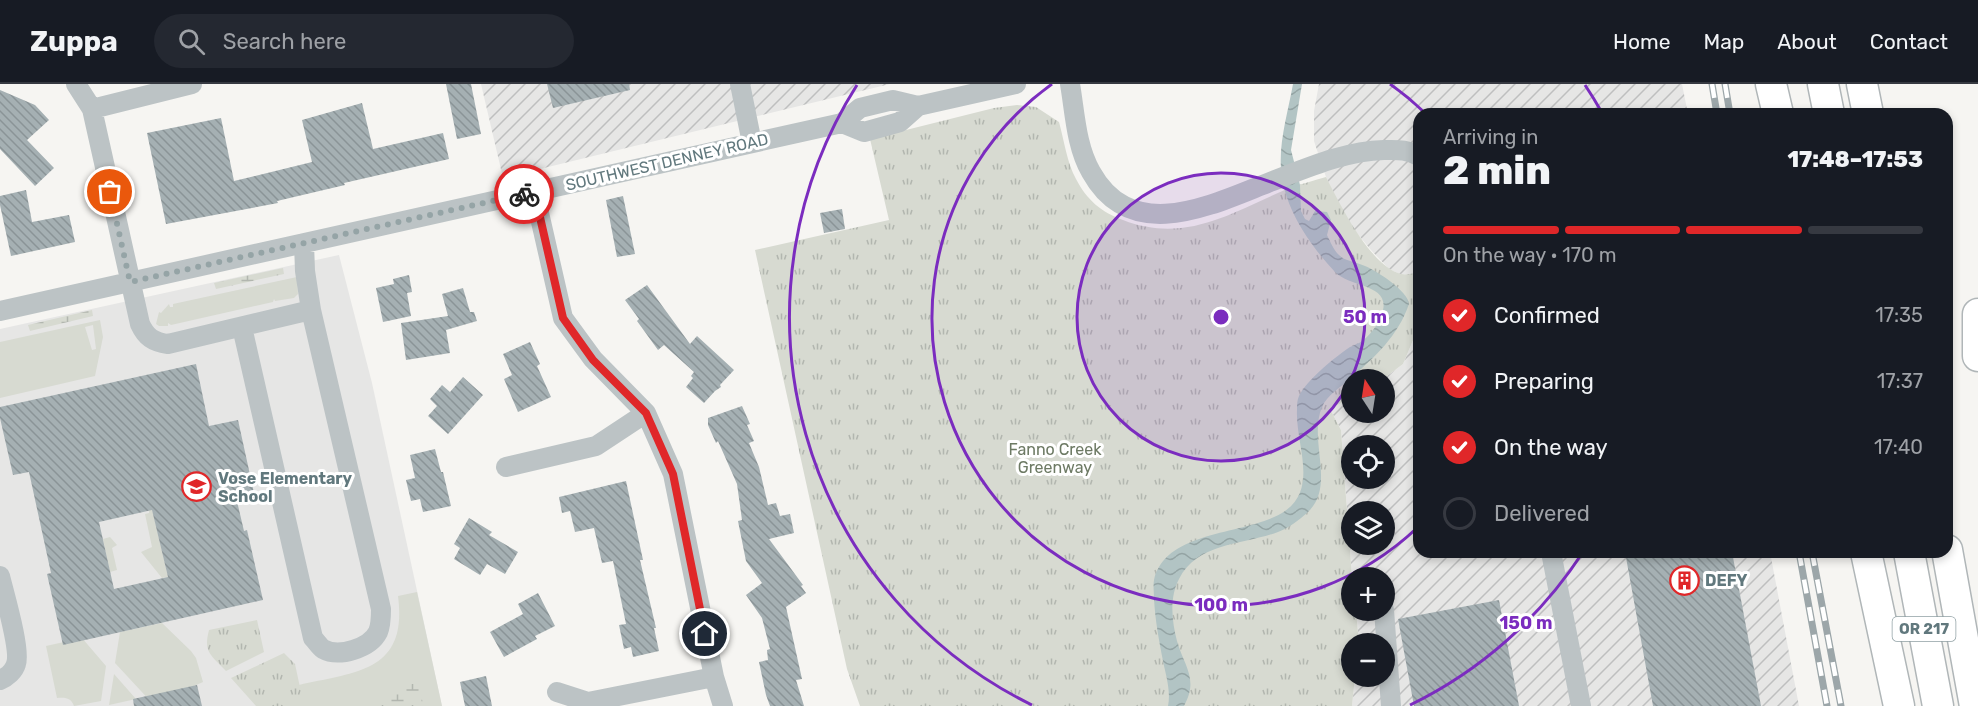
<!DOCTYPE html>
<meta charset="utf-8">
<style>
:root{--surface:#171b24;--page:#242831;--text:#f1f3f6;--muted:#9ea1a6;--line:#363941;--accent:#e02729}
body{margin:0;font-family:Rubik,sans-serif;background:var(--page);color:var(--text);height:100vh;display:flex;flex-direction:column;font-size:22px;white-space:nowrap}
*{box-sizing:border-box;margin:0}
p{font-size:20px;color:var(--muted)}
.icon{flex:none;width:33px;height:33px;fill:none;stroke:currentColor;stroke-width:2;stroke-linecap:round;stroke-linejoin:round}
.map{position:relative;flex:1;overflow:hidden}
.drawer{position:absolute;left:1413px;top:24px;width:540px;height:450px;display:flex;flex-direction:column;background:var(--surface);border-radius:18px;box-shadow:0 3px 9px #0003}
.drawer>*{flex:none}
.needle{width:39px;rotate:348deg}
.tools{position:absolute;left:1341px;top:285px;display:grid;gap:12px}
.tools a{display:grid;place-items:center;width:54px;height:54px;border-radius:50%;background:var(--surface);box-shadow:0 3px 9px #0003;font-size:30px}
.pin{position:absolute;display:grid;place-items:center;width:51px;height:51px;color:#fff;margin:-26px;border:3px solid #fff;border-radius:50%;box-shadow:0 2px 6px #0007}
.courier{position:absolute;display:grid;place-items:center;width:60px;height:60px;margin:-30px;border:4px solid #e02729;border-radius:50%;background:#fff;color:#222;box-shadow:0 2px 8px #0007}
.head em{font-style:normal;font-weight:800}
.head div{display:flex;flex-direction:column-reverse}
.head{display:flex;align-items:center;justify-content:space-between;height:102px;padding:0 30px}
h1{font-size:39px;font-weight:800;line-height:45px}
.bar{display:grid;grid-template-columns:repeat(4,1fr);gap:9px 6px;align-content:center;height:72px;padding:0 30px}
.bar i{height:8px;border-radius:4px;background:var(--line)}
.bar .on{background:var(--accent)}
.bar p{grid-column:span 4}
ol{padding:0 30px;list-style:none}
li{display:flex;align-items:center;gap:18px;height:66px}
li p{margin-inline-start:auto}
li .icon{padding:6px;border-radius:50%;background:var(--accent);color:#fff;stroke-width:4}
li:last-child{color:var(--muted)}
li i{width:33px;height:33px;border:3px solid var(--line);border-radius:50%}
header{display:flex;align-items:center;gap:36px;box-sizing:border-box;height:84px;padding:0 30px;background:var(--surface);border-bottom:2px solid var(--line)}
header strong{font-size:28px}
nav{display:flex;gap:33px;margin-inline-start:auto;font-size:21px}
.search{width:420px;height:54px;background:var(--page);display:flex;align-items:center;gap:15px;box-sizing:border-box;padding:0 21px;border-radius:33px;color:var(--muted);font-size:22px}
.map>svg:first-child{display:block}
.built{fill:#e6e6e5}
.industrial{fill:url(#industrial-furrows);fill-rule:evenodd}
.green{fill:#d7dad1;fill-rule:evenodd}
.wetland{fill:url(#wetland-marsh)}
.park{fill:url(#park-tufts)}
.water{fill:url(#water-waves)}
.building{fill:url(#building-back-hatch);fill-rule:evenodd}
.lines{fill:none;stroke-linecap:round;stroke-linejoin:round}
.highway-casing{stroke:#b0b6b8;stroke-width:33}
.minor{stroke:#bcc3c5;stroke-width:20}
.highway{stroke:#fff;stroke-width:30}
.rail-casing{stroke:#9ca6a9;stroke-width:7}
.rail{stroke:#fff;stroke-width:4.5;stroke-dasharray:14;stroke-linecap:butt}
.done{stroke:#95a4a6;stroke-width:6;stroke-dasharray:0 10.8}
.route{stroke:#e02729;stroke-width:8}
.ring{fill:none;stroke:#7b2cbf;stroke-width:3}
.labels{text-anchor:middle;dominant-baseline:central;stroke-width:6;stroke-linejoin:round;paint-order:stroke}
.shield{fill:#fff;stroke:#90a0a4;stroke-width:1.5}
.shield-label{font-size:15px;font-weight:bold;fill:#61787d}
.street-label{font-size:16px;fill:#61787d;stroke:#fff}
.park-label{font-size:16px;fill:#6d7a64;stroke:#fff}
.poi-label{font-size:16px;font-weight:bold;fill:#61787d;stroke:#fff;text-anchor:start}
.centre{fill:#7b2cbf;stroke:#fff;stroke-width:3}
.ring-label{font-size:18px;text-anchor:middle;font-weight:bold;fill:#7b2cbf;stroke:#fff;stroke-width:6;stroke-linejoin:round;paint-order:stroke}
</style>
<header>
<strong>Zuppa</strong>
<div class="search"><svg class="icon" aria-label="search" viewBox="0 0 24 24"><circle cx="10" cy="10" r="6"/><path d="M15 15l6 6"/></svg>Search here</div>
<nav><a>Home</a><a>Map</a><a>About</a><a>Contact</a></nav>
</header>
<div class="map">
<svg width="1978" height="622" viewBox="0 0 1978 622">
<defs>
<pattern id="industrial-furrows" width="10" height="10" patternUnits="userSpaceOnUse" patternTransform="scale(1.5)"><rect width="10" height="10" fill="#e6e6e5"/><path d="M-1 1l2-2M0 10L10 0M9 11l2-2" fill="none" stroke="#bebfbf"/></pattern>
<pattern id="wetland-marsh" width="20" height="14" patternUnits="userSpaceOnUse" patternTransform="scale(1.5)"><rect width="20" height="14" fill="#d7dad1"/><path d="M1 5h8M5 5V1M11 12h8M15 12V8" fill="none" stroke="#b2b6af"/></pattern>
<pattern id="park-tufts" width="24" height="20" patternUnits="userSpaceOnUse" patternTransform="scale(1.5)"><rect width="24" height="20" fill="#d7dad1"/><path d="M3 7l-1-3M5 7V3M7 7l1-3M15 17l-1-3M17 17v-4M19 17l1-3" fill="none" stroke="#b2b6af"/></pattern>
<pattern id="water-waves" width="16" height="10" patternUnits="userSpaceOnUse" patternTransform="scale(1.5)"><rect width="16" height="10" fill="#b2c4c4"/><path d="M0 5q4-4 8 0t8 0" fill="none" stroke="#94a4a4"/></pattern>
<pattern id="building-back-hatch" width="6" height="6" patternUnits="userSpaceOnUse" patternTransform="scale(1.5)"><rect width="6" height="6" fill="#a5b0b3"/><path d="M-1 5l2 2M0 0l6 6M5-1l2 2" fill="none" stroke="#8a9497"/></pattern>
</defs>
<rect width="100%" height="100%" fill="#f6f5f2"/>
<path class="built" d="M339,171L372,299L442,622H0V245Z"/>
<path class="industrial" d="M481,0H890L503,94Z
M1319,0H1682L1688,30H1419V213L1415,190L1402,191L1389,185L1370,165L1348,138L1326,93L1314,57V27Z
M1419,253V468H1770L1799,622H1352L1355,593L1384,592V560L1359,559L1356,527L1384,526V494L1352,493L1341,346L1330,325L1351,314L1352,328H1384L1383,295L1403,280L1414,254ZM1352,362H1384V394H1352ZM1352,428H1384V460H1352Z"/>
<path class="green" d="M297,193L298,210L294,214L275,217L274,215L273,218L171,241L168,239V242H159L156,240L159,228L161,229L169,220L170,223H173V220Z
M100,236L103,253L95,292L0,314V258ZM93,241L96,265L92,266L85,243Z
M152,425L168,493L162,494L141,468L152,463L145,430L149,429V426Z
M110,453L117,461L112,464L117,486L110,488L103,455Z
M417,508L442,622H303L299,601C356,588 408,588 398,512Z
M162,539L191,567L196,574L203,598L153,620L115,579L120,548Z
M82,554L106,582L101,617L74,622C71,614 66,613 57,614L46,562Z
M114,590L136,615L109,621Z"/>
<path class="wetland" d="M283,184L284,190L216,205L214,199Z
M92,226L93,232L30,247L28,241Z
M412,600H415L421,607L423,622H375L390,606Z"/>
<path class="park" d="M1017,21L1036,23L1059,38C1064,56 1067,79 1076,95C1087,116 1101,128 1123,136C1185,160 1231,129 1287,105C1300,100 1313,97 1326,93C1340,120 1370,182 1401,190C1405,191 1410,190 1415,189L1419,213V253L1414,254L1403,280L1383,295L1352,296L1351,314L1330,325L1341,346L1352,493V526L1356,527L1359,559L1352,560V592L1355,593L1352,622H860L847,585L755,166L889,136L870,55L994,24Z
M257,536L264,568L226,587C211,571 203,569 209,546Z
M284,569L295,580L304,622H256L231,594Z"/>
<path class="water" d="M1293,0H1302L1291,66L1300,101L1301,127L1305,135L1309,137L1315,127L1327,128L1331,136L1327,151C1330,157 1334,167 1339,171C1344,177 1357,178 1365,182C1377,187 1408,207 1409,220C1398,252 1375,273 1351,294C1341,303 1327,311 1322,323C1308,356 1336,401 1308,428C1299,436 1289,444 1278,448C1243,461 1198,458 1179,495C1169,514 1172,538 1177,557C1184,582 1199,595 1184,622H1168C1171,607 1166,592 1163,577C1159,556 1155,536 1154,514C1154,509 1153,501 1154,496C1166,444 1249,452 1285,427C1319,403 1295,360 1297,325C1297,321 1297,316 1299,312C1307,296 1333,275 1347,265C1351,262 1355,261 1359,259C1369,254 1381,237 1383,226C1389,200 1349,203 1335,188C1309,160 1284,124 1281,85C1279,57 1288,28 1293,0Z"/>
<path class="building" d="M446,0H471L481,50L457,55Z
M547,0H629L630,6L553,24Z
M0,6L35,21L49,36L27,56L54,84L35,102L0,65Z
M362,19L373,65L443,49L449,75L344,99L345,101L277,117L278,119L166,140L147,49L221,34L234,97L312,78L302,36Z
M26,106L32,138L69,131L75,158L11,172L0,121V112Z
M623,112L635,170L617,173L606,116Z
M842,125L845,145L824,149L820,129Z
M409,191L412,208L407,209L411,232L383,238L376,204L394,200L393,195Z
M647,201L690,260L697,252L734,286L720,301L721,303L715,307L704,319L686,303L693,294L691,292L694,288L664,261L658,266L637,237L639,235L625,216Z
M463,204L470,228H474L477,237L446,246L450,269L406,276L401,239L448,232L442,210Z
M530,258L540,280L537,282L551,313L518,328L504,295L512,291L503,270Z
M196,280L209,342L238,336L254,409L236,413L244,447L247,446L263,516L63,561L47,490L51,489L29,388L13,391L0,334V323ZM152,426L168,493L114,505L99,438Z
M463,293L483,311L448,350L428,332L437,322L430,315L442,301L450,308Z
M742,322L750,340L747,341L754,357L749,359L759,383L768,421L776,419L780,432L790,430L794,449L769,455L803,501L801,502L806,509L786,523L802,595L796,596L804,622H770L766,611L759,578L768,576L767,566L770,565L762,534L746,511L762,499L746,477L738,437L742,436L737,400L718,357L716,359L708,341V334Z
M435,365L441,388H443L451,422L423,428L420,415L411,417L406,396L415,394L410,371Z
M626,397L643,476H640L656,544H654L659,567L633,573L631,563L624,565L619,541L626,540L613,477L602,479L594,444L575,448L570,427L562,429L559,413Z
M469,434L492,448L489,451L518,468L505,490L487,480L480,491L454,475L460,464L454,460Z
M1625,468H1732L1761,622H1653Z
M538,509L555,542L535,552L537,555L504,573L490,548L523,530L518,520Z
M1499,516L1519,622H1414L1398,535Z
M486,592L492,622H465L460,598Z
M197,601L202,622H134L133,615Z"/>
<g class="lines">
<defs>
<path id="highway" d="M1771,0L1778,30
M1823,0L1829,30
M1862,0L1868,30
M1978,230V272
M1947,466L1975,622
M1866,468L1899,622
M1909,468L1938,622"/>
</defs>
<use href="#highway" class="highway-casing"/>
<path class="minor" d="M76,0L92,25L140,240C146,253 153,258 168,260L311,226
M740,0L752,59
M1070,0C1075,29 1076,62 1091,88C1132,162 1213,120 1270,98C1307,84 1345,67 1384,66C1399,66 1405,65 1419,72
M92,25L192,0
M842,39L864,48L900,38L918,22
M534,107L563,234L593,275L646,329L673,390L714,593L723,622
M0,227L842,39L860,24L893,16L918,22L1016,0
M242,243L313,554C316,557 320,563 323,565C339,574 370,564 378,548C381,541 381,533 381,525L311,226L305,187L304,159
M506,383L596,362L646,329
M1551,468L1581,622
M0,492C4,509 21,566 16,580C14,587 7,593 0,596
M1384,526L1391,622
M557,608L588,618L714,593"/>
<use href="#highway" class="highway"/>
<defs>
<path id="rail" d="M1712,0L1717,30
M1725,0L1730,30
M1799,468L1827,622
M1812,468L1841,622"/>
</defs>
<use href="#rail" class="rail-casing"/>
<use href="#rail" class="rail"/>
</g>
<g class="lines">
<path class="done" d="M110,108L130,198L524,110"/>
<path class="route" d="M524,110L534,107L563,234L593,276L646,329L673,390L705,550"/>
</g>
<circle cx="1221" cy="233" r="144" fill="#7b2cbf" fill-opacity=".12"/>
<g class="ring">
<circle cx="1221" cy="233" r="144"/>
<path d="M1417 444A288 288 0 1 1 1052 0M1390 0A288 288 0 0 1 1425 29"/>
<path d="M1583 468A432 432 0 0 1 1410 621M1032 621A432 432 0 0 1 857 1M1585 1A432 432 0 0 1 1601 27"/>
</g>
<defs>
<symbol id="school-ring" viewBox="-11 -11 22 22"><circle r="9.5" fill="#fff" stroke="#e02729" stroke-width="1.5"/><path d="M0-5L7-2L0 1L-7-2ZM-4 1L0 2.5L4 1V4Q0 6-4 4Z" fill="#e02729"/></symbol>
<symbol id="building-ring" viewBox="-11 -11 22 22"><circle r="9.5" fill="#fff" stroke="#e02729" stroke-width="1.5"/><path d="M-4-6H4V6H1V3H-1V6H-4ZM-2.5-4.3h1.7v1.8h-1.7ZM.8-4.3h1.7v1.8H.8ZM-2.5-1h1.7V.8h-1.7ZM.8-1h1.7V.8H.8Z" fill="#e02729"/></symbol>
</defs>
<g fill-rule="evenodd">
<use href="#school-ring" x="180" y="386" width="33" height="33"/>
<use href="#building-ring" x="1668" y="480" width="33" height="33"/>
</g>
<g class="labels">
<rect class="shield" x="1892.5" y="533" width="63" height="24" rx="4.5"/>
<g class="shield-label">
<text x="1924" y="545">OR 217</text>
</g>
<g class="street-label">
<text transform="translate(667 78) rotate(-13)">SOUTHWEST DENNEY ROAD</text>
</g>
<g class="park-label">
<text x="1055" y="365">Fanno Creek<tspan x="1055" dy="18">Greenway</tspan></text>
</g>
<g class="poi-label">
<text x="218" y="394">Vose Elementary<tspan x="218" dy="18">School</tspan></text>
<text x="1705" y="496">DEFY</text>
</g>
</g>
<circle cx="1221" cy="233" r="9" class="centre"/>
<g class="ring-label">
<text x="1365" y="239">50 m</text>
<text x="1221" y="527">100 m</text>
<text x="1526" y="545">150 m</text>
</g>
</svg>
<div class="tools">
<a><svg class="needle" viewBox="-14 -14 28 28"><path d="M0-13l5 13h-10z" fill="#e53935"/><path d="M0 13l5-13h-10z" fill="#9ea1a6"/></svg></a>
<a><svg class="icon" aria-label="locate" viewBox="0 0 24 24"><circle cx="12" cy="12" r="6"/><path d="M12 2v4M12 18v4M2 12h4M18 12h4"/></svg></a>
<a><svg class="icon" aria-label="layers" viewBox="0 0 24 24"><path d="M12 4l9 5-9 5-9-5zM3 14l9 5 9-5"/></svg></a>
<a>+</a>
<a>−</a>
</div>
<div class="pin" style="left:110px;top:108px;background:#ea580c"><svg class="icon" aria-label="bag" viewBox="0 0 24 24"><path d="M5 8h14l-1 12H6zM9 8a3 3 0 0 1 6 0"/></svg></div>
<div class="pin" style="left:705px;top:550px;background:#1f2937"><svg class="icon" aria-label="home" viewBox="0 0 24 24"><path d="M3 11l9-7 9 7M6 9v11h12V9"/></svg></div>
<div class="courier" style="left:524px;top:110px"><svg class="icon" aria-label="bike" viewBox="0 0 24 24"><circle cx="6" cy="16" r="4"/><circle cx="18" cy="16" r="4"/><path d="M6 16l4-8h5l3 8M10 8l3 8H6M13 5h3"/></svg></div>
<section class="drawer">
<div class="head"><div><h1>2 min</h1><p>Arriving in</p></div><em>17:48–17:53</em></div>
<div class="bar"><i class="on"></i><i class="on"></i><i class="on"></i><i></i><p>On the way · 170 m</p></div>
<ol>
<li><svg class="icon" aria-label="check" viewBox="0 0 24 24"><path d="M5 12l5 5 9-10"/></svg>Confirmed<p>17:35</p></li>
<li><svg class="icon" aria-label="check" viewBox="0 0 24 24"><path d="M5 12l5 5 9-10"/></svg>Preparing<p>17:37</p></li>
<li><svg class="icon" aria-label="check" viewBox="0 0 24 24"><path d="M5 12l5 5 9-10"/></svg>On the way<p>17:40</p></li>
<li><i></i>Delivered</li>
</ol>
</section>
</div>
